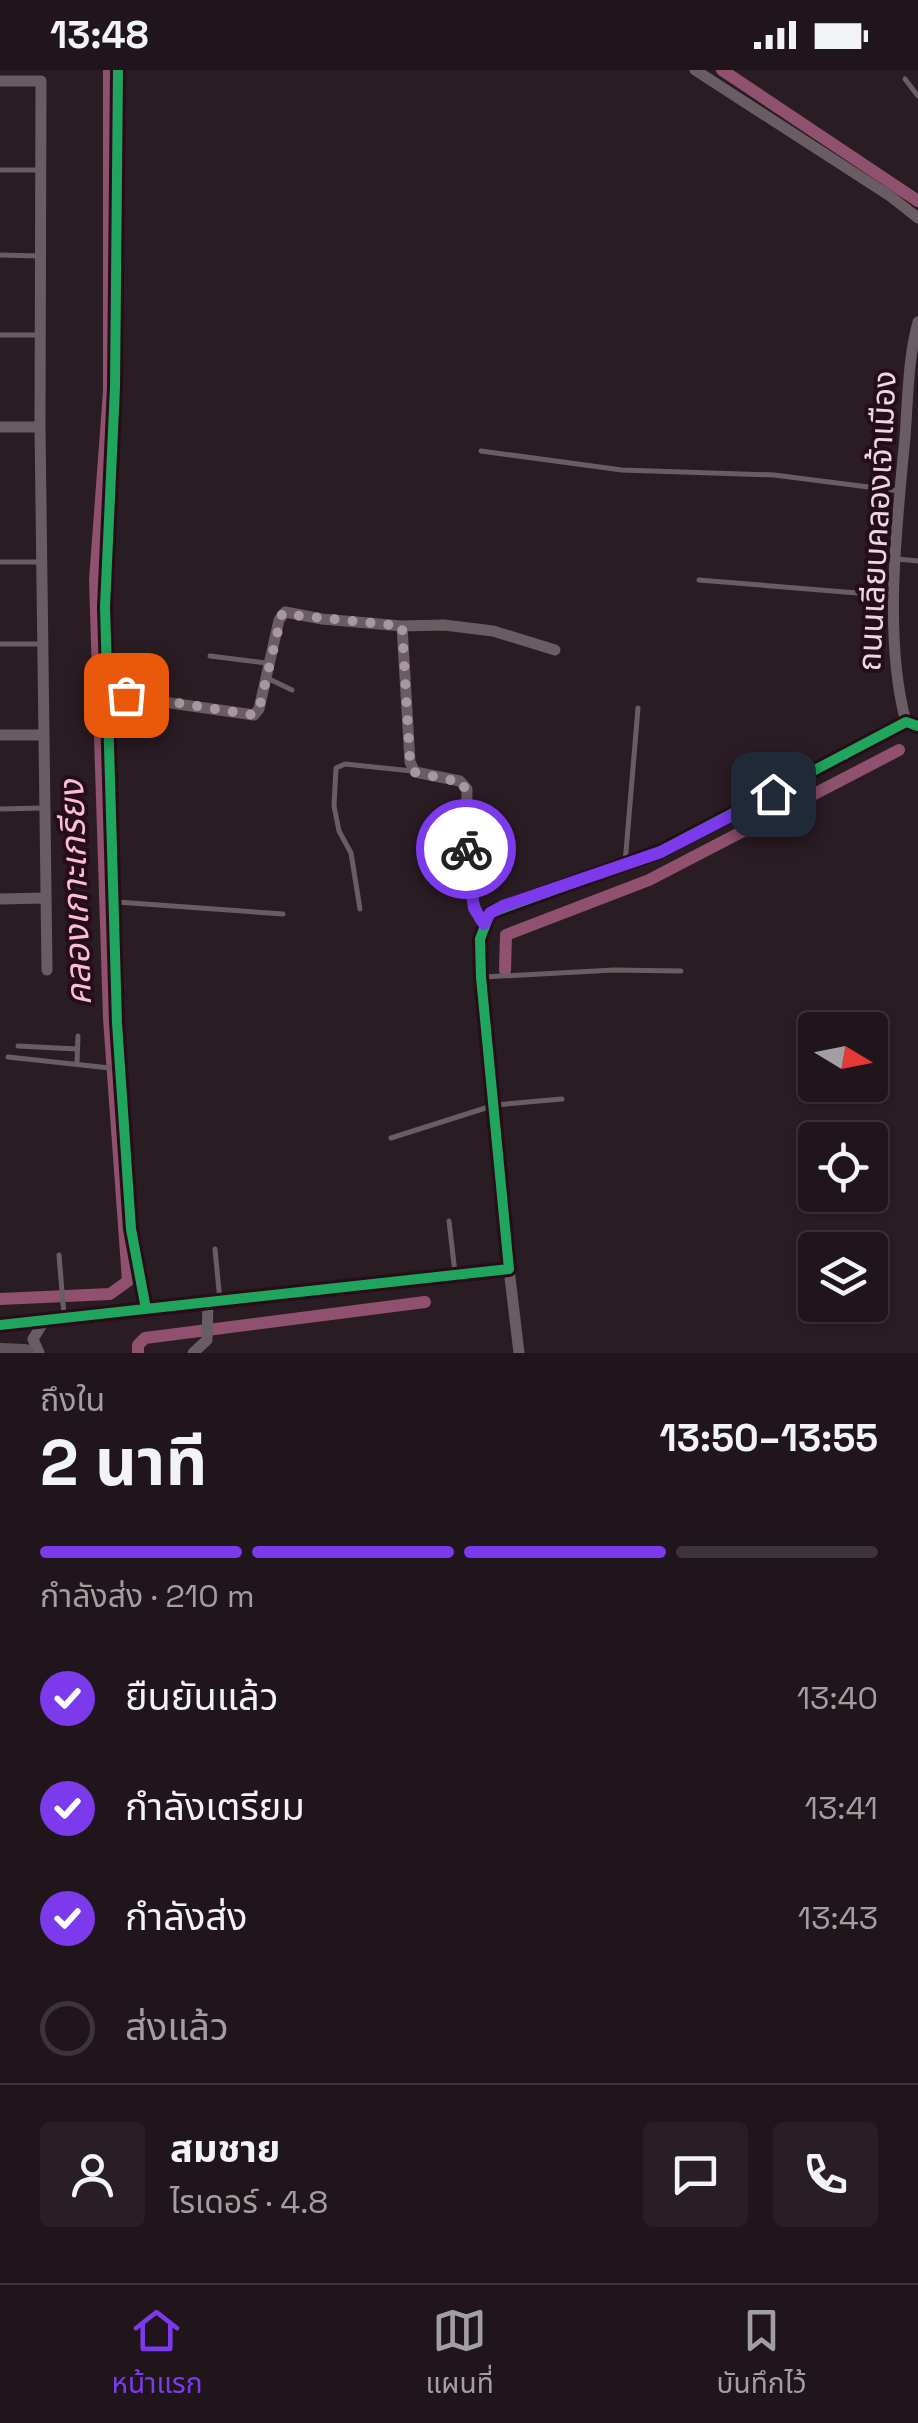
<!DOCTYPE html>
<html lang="th">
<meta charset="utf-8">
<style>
:root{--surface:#20151a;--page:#281e23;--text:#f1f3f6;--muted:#a29fa2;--line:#3d3439;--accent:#7c3aed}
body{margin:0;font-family:"Space Grotesk","Noto Sans Thai",sans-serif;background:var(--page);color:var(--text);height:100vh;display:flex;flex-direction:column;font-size:38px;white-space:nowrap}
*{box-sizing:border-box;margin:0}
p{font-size:32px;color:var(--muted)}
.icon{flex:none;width:55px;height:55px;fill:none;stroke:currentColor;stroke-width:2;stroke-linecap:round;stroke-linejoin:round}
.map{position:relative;height:1283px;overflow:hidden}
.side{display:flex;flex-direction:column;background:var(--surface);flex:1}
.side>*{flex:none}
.needle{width:65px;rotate:100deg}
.controls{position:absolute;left:798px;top:942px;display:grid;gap:20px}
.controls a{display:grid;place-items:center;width:90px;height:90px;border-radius:10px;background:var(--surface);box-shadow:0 2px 8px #0004,0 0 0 2px var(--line);font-size:50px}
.pin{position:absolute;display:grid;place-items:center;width:85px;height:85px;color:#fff;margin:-42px;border-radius:20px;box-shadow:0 5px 15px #0006}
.courier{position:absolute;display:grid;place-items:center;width:100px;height:100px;margin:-50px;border:8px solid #7c3aed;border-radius:50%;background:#fff;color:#222;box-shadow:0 2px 12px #0007}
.head em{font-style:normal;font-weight:700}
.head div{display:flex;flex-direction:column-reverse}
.head{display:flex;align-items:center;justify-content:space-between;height:170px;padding:0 40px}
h1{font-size:65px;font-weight:700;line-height:75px}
.bar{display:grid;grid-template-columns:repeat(4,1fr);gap:15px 10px;align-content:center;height:120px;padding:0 40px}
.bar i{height:12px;border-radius:8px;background:var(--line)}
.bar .current{background:var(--accent)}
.bar p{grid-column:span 4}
.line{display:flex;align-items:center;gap:25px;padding:0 40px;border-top:2px solid var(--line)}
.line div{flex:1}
.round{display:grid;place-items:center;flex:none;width:105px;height:105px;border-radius:10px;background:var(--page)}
ol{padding:0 40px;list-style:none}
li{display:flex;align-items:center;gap:30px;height:110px}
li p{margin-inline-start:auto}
li .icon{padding:10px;border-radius:50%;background:var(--accent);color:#fff;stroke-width:4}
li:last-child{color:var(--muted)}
li i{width:55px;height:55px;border:5px solid var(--line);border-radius:50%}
.status{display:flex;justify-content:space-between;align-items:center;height:70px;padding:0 50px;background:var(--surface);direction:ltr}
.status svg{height:28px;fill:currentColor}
.tabs{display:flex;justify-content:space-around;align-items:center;height:140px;border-top:2px solid var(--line);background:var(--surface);font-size:28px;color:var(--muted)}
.tabs a{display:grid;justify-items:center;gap:5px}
.tabs .current{color:var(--accent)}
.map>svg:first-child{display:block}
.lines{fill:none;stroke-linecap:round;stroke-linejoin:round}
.canal{stroke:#8f516d;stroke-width:12}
.lane{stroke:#695d63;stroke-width:5}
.street{stroke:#695d63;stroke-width:11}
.primary{stroke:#62535a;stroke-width:18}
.cycleway-casing{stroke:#260d19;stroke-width:16}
.cycleway{stroke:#20a55d;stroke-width:10}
.done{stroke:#a8979e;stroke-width:10;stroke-dasharray:0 18}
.route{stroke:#7c3aed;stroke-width:12}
.labels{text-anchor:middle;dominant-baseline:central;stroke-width:8;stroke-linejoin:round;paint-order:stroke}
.street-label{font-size:32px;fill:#ecd9e0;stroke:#260d19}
.water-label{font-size:35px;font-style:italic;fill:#fabed6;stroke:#260d19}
</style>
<div class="status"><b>13:48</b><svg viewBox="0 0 49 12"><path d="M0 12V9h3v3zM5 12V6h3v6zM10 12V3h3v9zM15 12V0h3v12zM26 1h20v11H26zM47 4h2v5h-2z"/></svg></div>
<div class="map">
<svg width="918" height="1283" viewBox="0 0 918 1283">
<rect width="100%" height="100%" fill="#2a1c23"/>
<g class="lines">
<path class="canal" d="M722,0L918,131
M505,900L506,865L649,810L899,680
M0,1229L110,1224L128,1211L109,948L95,510L109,321V0
M138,1283V1275L145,1268L425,1232"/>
<path class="lane" d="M905,9L918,26
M0,100H39
M0,185L40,186
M0,265H37
M481,381L622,400L774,405L900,421
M897,489L918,491
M0,492H38
M699,510L857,523
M0,574H42
M210,586L267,593
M267,608L292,620
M0,739L43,738
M625,794L638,638
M117,832L283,844
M360,839L351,783L339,761L334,736L336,698L345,694L412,701
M484,907L614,900L681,901
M18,976L77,979
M8,987L119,999
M77,993L78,966
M391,1068L495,1035L562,1029
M449,1151L455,1203
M215,1179L220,1231
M59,1185L64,1245"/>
<path class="street" d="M118,0L115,317L105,537L117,953L131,1159L146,1239
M695,0L890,126L918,148
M0,11H41L40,357L47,900
M0,357H40
M402,556L410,692L415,702L460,711L467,719C467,763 459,815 483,854
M108,624L254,645L259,639L279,550L285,542L322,549L402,556L444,555L493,561L555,580
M906,652C883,568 897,454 905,367C908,329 908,288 918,252
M0,665H43
M0,829L44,828
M509,1199L519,1283
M0,1255L509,1199L481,907L480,869L490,843L661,781L906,652L918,656
M39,1283L33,1269L44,1251
M193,1283L207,1270L208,1232"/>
<path class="primary" d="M0,1282L25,1283"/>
<defs>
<path id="cycleway" d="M118,0L115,317L105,537L117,953L131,1159L146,1239
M0,1255L509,1199L481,907L480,869L490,843L661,781L906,652L918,656"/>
</defs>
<use href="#cycleway" class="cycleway-casing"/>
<use href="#cycleway" class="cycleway"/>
</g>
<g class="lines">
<path class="done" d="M126,625L254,645L259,639L282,544L402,556L410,692L414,702L464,713L466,779"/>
<path class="route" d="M466,779L474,838L484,854L490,843L503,836L661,782L773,724"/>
</g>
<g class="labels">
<g class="street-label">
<text transform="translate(877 451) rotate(-87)">ถนนเลียบคลองเจ้าเมือง</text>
</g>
<g class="water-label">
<text transform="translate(75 823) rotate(-92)">คลองเกาะเกรียง</text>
</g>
</g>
</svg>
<div class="controls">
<a><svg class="needle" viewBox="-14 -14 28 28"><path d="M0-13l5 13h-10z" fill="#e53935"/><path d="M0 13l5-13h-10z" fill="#a29fa2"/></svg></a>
<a><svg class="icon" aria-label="locate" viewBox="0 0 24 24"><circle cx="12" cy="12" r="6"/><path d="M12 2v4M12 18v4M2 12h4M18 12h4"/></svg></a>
<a><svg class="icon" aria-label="layers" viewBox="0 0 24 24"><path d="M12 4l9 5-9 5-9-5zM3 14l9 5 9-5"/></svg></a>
</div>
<div class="pin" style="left:126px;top:625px;background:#ea580c"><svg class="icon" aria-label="bag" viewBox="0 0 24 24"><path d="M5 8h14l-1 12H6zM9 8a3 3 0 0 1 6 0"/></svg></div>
<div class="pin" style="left:773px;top:724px;background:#1f2937"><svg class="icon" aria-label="home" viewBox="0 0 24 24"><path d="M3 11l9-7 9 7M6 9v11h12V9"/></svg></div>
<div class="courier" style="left:466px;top:779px"><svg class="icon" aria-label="bike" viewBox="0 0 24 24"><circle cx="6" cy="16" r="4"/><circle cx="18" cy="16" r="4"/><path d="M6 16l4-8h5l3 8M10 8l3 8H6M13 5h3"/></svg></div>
</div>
<section class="side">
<div class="head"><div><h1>2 นาที</h1><p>ถึงใน</p></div><em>13:50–13:55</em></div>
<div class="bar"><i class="current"></i><i class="current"></i><i class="current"></i><i></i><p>กำลังส่ง · 210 m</p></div>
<ol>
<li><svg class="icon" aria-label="check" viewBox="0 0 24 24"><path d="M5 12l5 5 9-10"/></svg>ยืนยันแล้ว<p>13:40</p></li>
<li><svg class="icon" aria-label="check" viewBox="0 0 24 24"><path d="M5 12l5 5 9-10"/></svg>กำลังเตรียม<p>13:41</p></li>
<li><svg class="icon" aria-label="check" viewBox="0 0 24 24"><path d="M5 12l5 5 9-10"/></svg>กำลังส่ง<p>13:43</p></li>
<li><i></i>ส่งแล้ว</li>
</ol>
<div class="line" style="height:180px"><a class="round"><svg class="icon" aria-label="person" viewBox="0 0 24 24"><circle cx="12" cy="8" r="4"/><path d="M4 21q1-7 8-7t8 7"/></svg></a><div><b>สมชาย</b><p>ไรเดอร์ · 4.8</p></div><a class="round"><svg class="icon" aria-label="chat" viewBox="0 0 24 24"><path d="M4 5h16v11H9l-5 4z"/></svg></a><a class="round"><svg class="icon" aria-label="phone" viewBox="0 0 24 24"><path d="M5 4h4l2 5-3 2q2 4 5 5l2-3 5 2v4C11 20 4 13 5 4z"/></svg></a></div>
</section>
<nav class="tabs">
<a class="current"><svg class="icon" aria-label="home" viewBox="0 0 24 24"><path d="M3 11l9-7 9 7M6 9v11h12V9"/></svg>หน้าแรก</a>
<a><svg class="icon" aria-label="map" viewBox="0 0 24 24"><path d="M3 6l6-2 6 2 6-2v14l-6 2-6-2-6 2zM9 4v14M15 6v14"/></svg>แผนที่</a>
<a><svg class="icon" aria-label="saved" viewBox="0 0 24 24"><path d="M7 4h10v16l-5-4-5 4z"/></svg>บันทึกไว้</a>
</nav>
